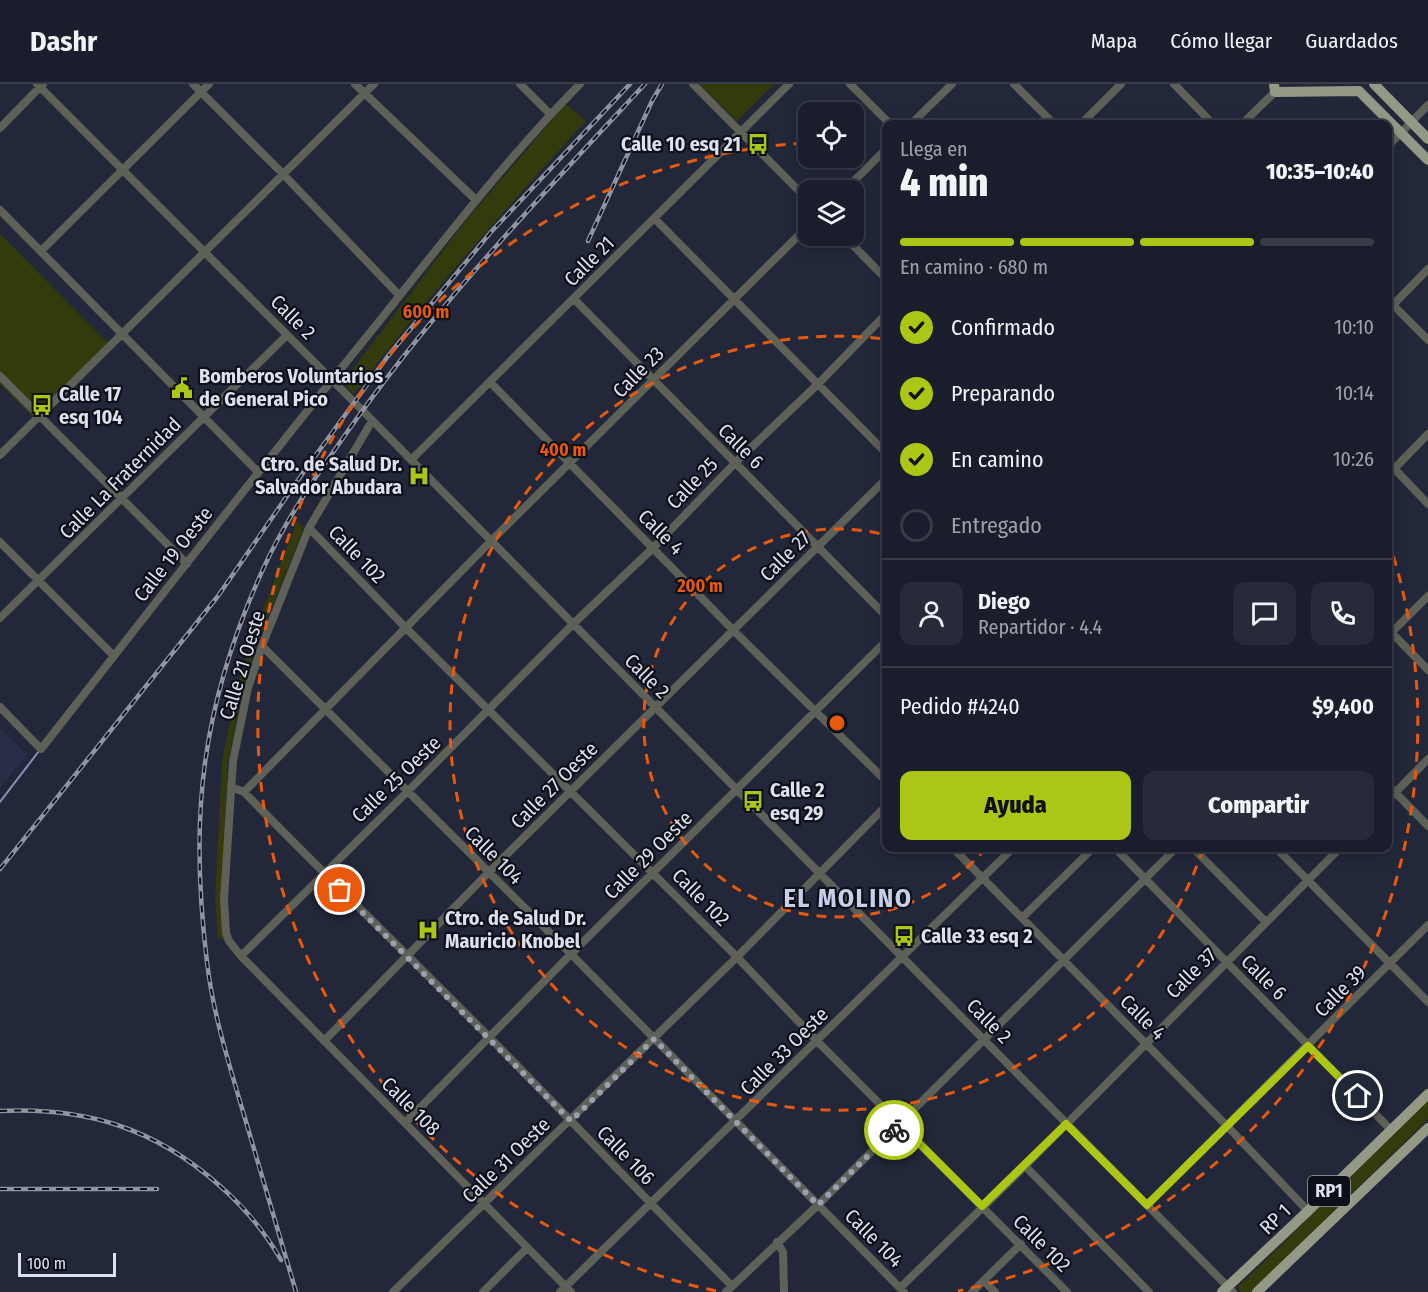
<!DOCTYPE html>
<html lang="es">
<meta charset="utf-8">
<style>
:root{--surface:#1a1d2c;--page:#272a38;--text:#f1f3f6;--muted:#9fa2a9;--line:#383b48;--accent:#abc615}
body{margin:0;font-family:"Fira Sans Condensed",sans-serif;background:var(--page);color:var(--text);height:100vh;display:flex;flex-direction:column;font-size:22px;white-space:nowrap}
*{box-sizing:border-box;margin:0}
p{font-size:20px;color:var(--muted)}
.icon{flex:none;width:33px;height:33px;fill:none;stroke:currentColor;stroke-width:2;stroke-linecap:round;stroke-linejoin:round}
.map{position:relative;flex:1;overflow:hidden}
.sheet{position:absolute;left:882px;top:36px;width:510px;height:732px;display:flex;flex-direction:column;background:var(--surface);border-radius:12px;box-shadow:0 3px 15px #0003,0 0 0 2px var(--line)}
.sheet>*{flex:none}
.tools{position:absolute;left:798px;top:18px;display:grid;gap:12px}
.tools a{display:grid;place-items:center;width:66px;height:66px;border-radius:12px;background:var(--surface);box-shadow:0 3px 15px #0003,0 0 0 2px var(--line);font-size:30px}
.scale{position:absolute;left:18px;bottom:15px;width:98px;box-sizing:border-box;padding-left:6px;border:3px solid #dde1ee;border-top:0;font-size:16px;line-height:21px;white-space:nowrap;color:#dde1ee;-webkit-text-stroke:4px #0e1019;paint-order:stroke}
.pin{position:absolute;display:grid;place-items:center;width:51px;height:51px;color:#fff;margin:-26px;border:3px solid #fff;border-radius:50%;box-shadow:0 2px 6px #0007}
.courier{position:absolute;display:grid;place-items:center;width:60px;height:60px;margin:-30px;border:4px solid #abc615;border-radius:50%;background:#fff;color:#222;box-shadow:0 2px 8px #0007}
.overview em{font-style:normal;font-weight:800}
.overview div{display:flex;flex-direction:column-reverse}
.overview{display:flex;align-items:center;justify-content:space-between;height:102px;padding:0 18px}
h1{font-size:39px;font-weight:800;line-height:45px}
.bar{display:grid;grid-template-columns:repeat(4,1fr);gap:9px 6px;align-content:center;height:72px;padding:0 18px}
.bar i{height:8px;border-radius:4px;background:var(--line)}
.bar .current{background:var(--accent)}
.bar p{grid-column:span 4}
.line{display:flex;align-items:center;gap:15px;padding:0 18px;border-top:2px solid var(--line)}
.line div{flex:1}
.round{display:grid;place-items:center;flex:none;width:63px;height:63px;border-radius:12px;background:var(--page)}
ol{padding:0 18px;list-style:none}
li{display:flex;align-items:center;gap:18px;height:66px}
li p{margin-inline-start:auto}
li .icon{padding:6px;border-radius:50%;background:var(--accent);color:#111;stroke-width:4}
li:last-child{color:var(--muted)}
li i{width:33px;height:33px;border:3px solid var(--line);border-radius:50%}
.cta{display:flex;gap:12px;margin-top:auto;padding:12px 18px}
.cta a{flex:1;height:69px;border-radius:12px;background:var(--accent);color:#111;font-size:24px;font-weight:800;line-height:69px;text-align:center}
.cta a+a{background:var(--page);color:var(--text)}
header{display:flex;align-items:center;gap:36px;box-sizing:border-box;height:84px;padding:0 30px;background:var(--surface);border-bottom:2px solid var(--line)}
header strong{font-size:28px}
nav{display:flex;gap:33px;margin-inline-start:auto;font-size:21px}
.map>svg:first-child{display:block}
.built{fill:#292f48}
.green{fill:#333b0c}
.lines{fill:none;stroke-linecap:round;stroke-linejoin:round}
.stream{stroke:#8791b8;stroke-width:2}
.minor{stroke:#5e6157;stroke-width:8}
.major{stroke:#939984;stroke-width:10}
.rail-casing{stroke:#8f94a3;stroke-width:4.5}
.rail{stroke:#0e1019;stroke-width:2;stroke-dasharray:7;stroke-linecap:butt}
.done{stroke:#9ca0af;stroke-width:6;stroke-dasharray:0 10.8}
.route{stroke:#abc615;stroke-width:8}
.ring{fill:none;stroke:#e8590c;stroke-width:3;stroke-dasharray:10 8}
.labels{text-anchor:middle;dominant-baseline:central;stroke-width:4.5;stroke-linejoin:round;paint-order:stroke}
.shield{fill:#0e1019;stroke:#9fa2ae;stroke-width:1.5}
.shield-label{font-size:18px;font-weight:bold;fill:#dde1ee}
.poi-label{font-size:20px;font-weight:bold;fill:#dde1ee;stroke:#0e1019;text-anchor:start}
.street-label{font-size:20px;fill:#dde1ee;stroke:#0e1019}
.district-label{font-size:26px;font-weight:bold;letter-spacing:1.5px;fill:#c8cfe9;stroke:#0e1019}
.centre{fill:#e8590c;stroke:#0e1019;stroke-width:3}
.ring-label{font-size:18px;text-anchor:middle;font-weight:bold;fill:#e8590c;stroke:#0e1019;stroke-width:4.5;stroke-linejoin:round;paint-order:stroke}
</style>
<header>
<strong>Dashr</strong>
<nav><a>Mapa</a><a>Cómo llegar</a><a>Guardados</a></nav>
</header>
<div class="map">
<svg width="1428" height="1208" viewBox="0 0 1428 1208">
<rect width="100%" height="100%" fill="#22273a"/>
<path class="built" d="M0,645L27,671L0,703Z"/>
<path class="green" d="M699,0H774L737,37Z
M566,20L586,37C505,125 426,214 354,310L342,299L468,134Z
M0,150L109,260L34,334L0,300Z
M297,437L304,443L256,563L243,603L228,677L222,814L225,855L218,854L215,814L222,677L237,602L250,560Z
M1428,1015V1035L1251,1208H1240L1238,1202L1260,1182Z"/>
<g class="lines">
<path class="stream" d="M0,718L39,667"/>
<path class="minor" d="M37,0L362,326L1233,1208
M193,0L283,90L399,211
M355,0L476,116
M520,0L550,30
M693,0L808,116
M850,0L890,40
M1014,0L1054,40
M1174,0L1213,40
M911,40L952,0
M1081,40L1121,0
M1242,40L1275,8
M0,44L43,0
M1388,62L1428,21
M845,106L886,65
M0,126L258,388
M654,134L886,369
M844,152L886,195
M41,167L209,0
M574,215L886,532
M1388,216L1428,256
M1388,226L1428,185
M0,292L187,480
M490,298L733,546L886,697
M372,337L309,444L262,562L248,604L233,677L224,815L226,849L229,857L241,872L571,1208
M0,371L374,0
M411,376L789,0
M1388,378L1428,420
M1388,391L1428,350
M309,444L405,543L737,873L817,957L1067,1208
M0,458L114,572
M0,534L287,251
M1388,545L1428,586
M1388,552L1428,512
M262,562L571,870L904,1208
M0,623L41,665C154,521 266,377 381,235C445,155 508,73 580,0
M1388,701L1428,742
M231,703L244,708C325,791 409,872 491,955C572,1037 651,1121 732,1202
M244,708L491,457L808,142
M1388,716L1428,675
M953,764L1227,1042L1308,1127
M1115,764L1391,1046
M1193,764L1266,838
M1276,764L1428,918
M1022,834L1093,764
M241,872L408,707L573,540L654,463L735,379L818,300L886,230
M324,957L488,789L886,395
M405,1039L571,870L886,557
M1025,1082L1149,1208
M1147,1121L1428,841
M777,1158L783,1168L784,1208
M984,1197L995,1208
M900,1204L1025,1082L1340,764
M393,1208L737,873L886,722
M483,1208L527,1164
M560,1208L1013,764
M726,1208L818,1121L1176,764
M972,1208L1021,1160"/>
<path class="major" d="M1274,0L1275,8L1359,7L1428,76
M1374,0L1428,55
M1222,1208L1308,1127L1428,1010
M1257,1208L1428,1044"/>
<defs>
<path id="rail" d="M588,157L652,17L662,0
M0,785L218,512L305,386L388,272L491,148L630,0
M0,1027C86,1023 155,1044 220,1102C245,1124 264,1146 281,1176
M0,1105H157
M296,1208C279,1149 261,1090 244,1031C229,980 213,930 207,878C199,813 196,744 205,679C214,612 236,544 264,483C285,437 314,395 343,354C432,226 539,114 645,0"/>
</defs>
<use href="#rail" class="rail-casing"/>
<use href="#rail" class="rail"/>
</g>
<g class="lines">
<path class="done" d="M340,806L571,1037L654,955L818,1121L894,1046"/>
<path class="route" d="M894,1046L900,1040L982,1122L1066,1040L1147,1121L1308,962L1358,1012"/>
</g>
<g class="ring">
<path d="M986 764A194 194 0 1 1 886 451"/>
<path d="M1203 765A387 387 0 1 1 884 255"/>
<path d="M716 1207A581 581 0 0 1 807 59M1388 455A581 581 0 0 1 958 1207"/>
</g>
<defs>
<symbol id="bus-bare" viewBox="-9 -9 18 18"><path d="M-5-6H5V4H4V6H2V4H-2V6H-4V4H-5ZM-3.5-4V0h7V-4ZM-3.5 1.2v1.5H-2V1.2ZM2 1.2v1.5H3.5V1.2Z" fill="#abc615" stroke="#0e1019" stroke-width="2.5" paint-order="stroke"/></symbol>
<symbol id="civic-bare" viewBox="-9 -9 18 18"><path d="M-.6-6.5H3V-4.5H.6V-3L4-1V1h2V6H-6V1h2V-1L-.6-3ZM-1.2 2.5V6h2.4V2.5Z" fill="#abc615" stroke="#0e1019" stroke-width="2.5" paint-order="stroke"/></symbol>
<symbol id="hospital-bare" viewBox="-9 -9 18 18"><path d="M-5-5h3v3.5h4V-5h3V5h-3V1.5h-4V5h-3Z" fill="#abc615" stroke="#0e1019" stroke-width="2.5" paint-order="stroke"/></symbol>
</defs>
<g fill-rule="evenodd">
<use href="#bus-bare" x="743" y="45" width="30" height="30"/>
<use href="#civic-bare" x="167" y="289" width="30" height="30"/>
<use href="#bus-bare" x="27" y="306" width="30" height="30"/>
<use href="#hospital-bare" x="404" y="377" width="30" height="30"/>
<use href="#bus-bare" x="738" y="702" width="30" height="30"/>
<use href="#hospital-bare" x="413" y="831" width="30" height="30"/>
<use href="#bus-bare" x="889" y="837" width="30" height="30"/>
</g>
<g class="labels">
<rect class="shield" x="1308" y="1092" width="42" height="30" rx="4.5"/>
<g class="shield-label">
<text x="1329" y="1107">RP1</text>
</g>
<g class="poi-label">
<text x="741" y="60" text-anchor="end">Calle 10 esq 21</text>
<text x="199" y="292">Bomberos Voluntarios<tspan x="199" dy="23">de General Pico</tspan></text>
<text x="59" y="310">Calle 17<tspan x="59" dy="23">esq 104</tspan></text>
<text x="402" y="380" text-anchor="end">Ctro. de Salud Dr.<tspan x="402" dy="23">Salvador Abudara</tspan></text>
<text x="770" y="706">Calle 2<tspan x="770" dy="23">esq 29</tspan></text>
<text x="445" y="834">Ctro. de Salud Dr.<tspan x="445" dy="23">Mauricio Knobel</tspan></text>
<text x="921" y="852">Calle 33 esq 2</text>
</g>
<g class="street-label">
<text transform="translate(589 177) rotate(-45)">Calle 21</text>
<text transform="translate(293 233) rotate(45)">Calle 2</text>
<text transform="translate(638 288) rotate(-45)">Calle 23</text>
<text transform="translate(741 362) rotate(45)">Calle 6</text>
<text transform="translate(120 394) rotate(-45)">Calle La Fraternidad</text>
<text transform="translate(692 399) rotate(-46)">Calle 25</text>
<text transform="translate(661 448) rotate(45)">Calle 4</text>
<text transform="translate(173 470) rotate(-52)">Calle 19 Oeste</text>
<text transform="translate(357 470) rotate(46)">Calle 102</text>
<text transform="translate(785 472) rotate(-45)">Calle 27</text>
<text transform="translate(242 581) rotate(-73)">Calle 21 Oeste</text>
<text transform="translate(647 592) rotate(45)">Calle 2</text>
<text transform="translate(396 695) rotate(-44)">Calle 25 Oeste</text>
<text transform="translate(554 701) rotate(-45)">Calle 27 Oeste</text>
<text transform="translate(494 771) rotate(45)">Calle 104</text>
<text transform="translate(648 771) rotate(-45)">Calle 29 Oeste</text>
<text transform="translate(701 813) rotate(45)">Calle 102</text>
<text transform="translate(1191 889) rotate(-45)">Calle 37</text>
<text transform="translate(1264 893) rotate(45)">Calle 6</text>
<text transform="translate(1340 907) rotate(-45)">Calle 39</text>
<text transform="translate(1143 933) rotate(45)">Calle 4</text>
<text transform="translate(989 937) rotate(45)">Calle 2</text>
<text transform="translate(784 967) rotate(-45)">Calle 33 Oeste</text>
<text transform="translate(411 1022) rotate(45)">Calle 108</text>
<text transform="translate(626 1071) rotate(46)">Calle 106</text>
<text transform="translate(506 1076) rotate(-44)">Calle 31 Oeste</text>
<text transform="translate(1275 1135) rotate(-44)">RP 1</text>
<text transform="translate(874 1154) rotate(45)">Calle 104</text>
<text transform="translate(1042 1159) rotate(45)">Calle 102</text>
</g>
<g class="district-label">
<text x="848" y="814">EL MOLINO</text>
</g>
</g>
<circle cx="837" cy="639" r="9" class="centre"/>
<g class="ring-label">
<text x="426" y="234">600 m</text>
<text x="563" y="372">400 m</text>
<text x="700" y="508">200 m</text>
</g>
</svg>
<div class="tools">
<a><svg class="icon" aria-label="locate" viewBox="0 0 24 24"><circle cx="12" cy="12" r="6"/><path d="M12 2v4M12 18v4M2 12h4M18 12h4"/></svg></a>
<a><svg class="icon" aria-label="layers" viewBox="0 0 24 24"><path d="M12 4l9 5-9 5-9-5zM3 14l9 5 9-5"/></svg></a>
</div>
<div class="scale">100 m</div>
<div class="pin" style="left:340px;top:806px;background:#ea580c"><svg class="icon" aria-label="bag" viewBox="0 0 24 24"><path d="M5 8h14l-1 12H6zM9 8a3 3 0 0 1 6 0"/></svg></div>
<div class="pin" style="left:1358px;top:1012px;background:#1f2937"><svg class="icon" aria-label="home" viewBox="0 0 24 24"><path d="M3 11l9-7 9 7M6 9v11h12V9"/></svg></div>
<div class="courier" style="left:894px;top:1046px"><svg class="icon" aria-label="bike" viewBox="0 0 24 24"><circle cx="6" cy="16" r="4"/><circle cx="18" cy="16" r="4"/><path d="M6 16l4-8h5l3 8M10 8l3 8H6M13 5h3"/></svg></div>
<section class="sheet">
<div class="overview"><div><h1>4 min</h1><p>Llega en</p></div><em>10:35–10:40</em></div>
<div class="bar"><i class="current"></i><i class="current"></i><i class="current"></i><i></i><p>En camino · 680 m</p></div>
<ol>
<li><svg class="icon" aria-label="check" viewBox="0 0 24 24"><path d="M5 12l5 5 9-10"/></svg>Confirmado<p>10:10</p></li>
<li><svg class="icon" aria-label="check" viewBox="0 0 24 24"><path d="M5 12l5 5 9-10"/></svg>Preparando<p>10:14</p></li>
<li><svg class="icon" aria-label="check" viewBox="0 0 24 24"><path d="M5 12l5 5 9-10"/></svg>En camino<p>10:26</p></li>
<li><i></i>Entregado</li>
</ol>
<div class="line" style="height:108px"><a class="round"><svg class="icon" aria-label="person" viewBox="0 0 24 24"><circle cx="12" cy="8" r="4"/><path d="M4 21q1-7 8-7t8 7"/></svg></a><div><b>Diego</b><p>Repartidor · 4.4</p></div><a class="round"><svg class="icon" aria-label="chat" viewBox="0 0 24 24"><path d="M4 5h16v11H9l-5 4z"/></svg></a><a class="round"><svg class="icon" aria-label="phone" viewBox="0 0 24 24"><path d="M5 4h4l2 5-3 2q2 4 5 5l2-3 5 2v4C11 20 4 13 5 4z"/></svg></a></div>
<div class="line" style="height:78px"><div>Pedido #4240</div><b>$9,400</b></div>
<div class="cta"><a>Ayuda</a><a>Compartir</a></div>
</section>
</div>
